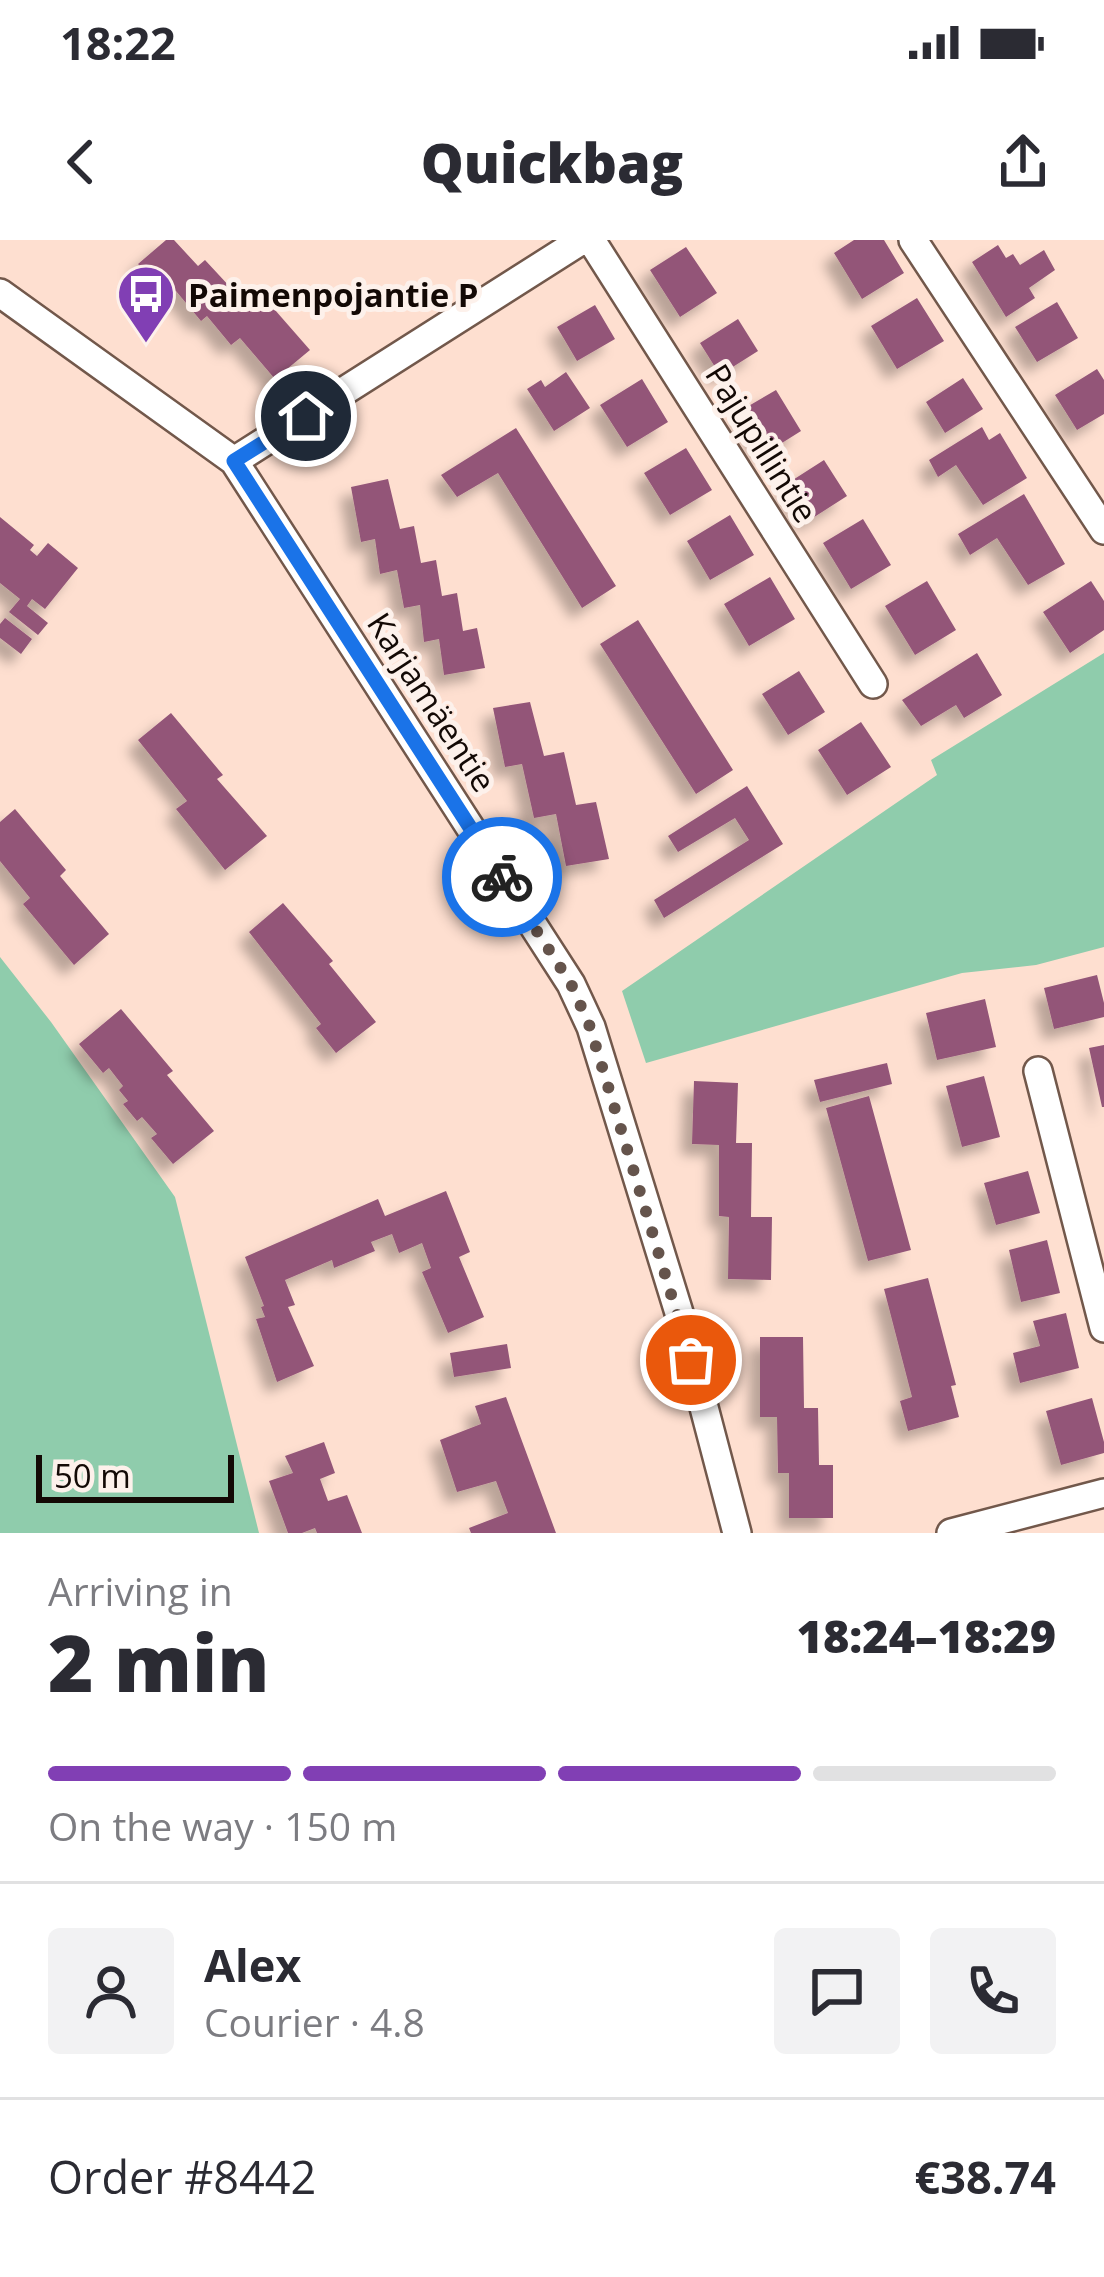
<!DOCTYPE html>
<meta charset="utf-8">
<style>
:root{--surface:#fff;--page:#f2f2f3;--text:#2b2b33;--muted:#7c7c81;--line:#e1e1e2;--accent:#813fb4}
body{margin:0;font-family:"Open Sans",sans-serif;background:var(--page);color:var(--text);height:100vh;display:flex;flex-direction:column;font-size:45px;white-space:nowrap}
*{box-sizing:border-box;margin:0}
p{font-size:39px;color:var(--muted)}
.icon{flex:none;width:66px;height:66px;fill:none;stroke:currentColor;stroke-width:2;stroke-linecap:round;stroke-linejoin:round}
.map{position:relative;height:1293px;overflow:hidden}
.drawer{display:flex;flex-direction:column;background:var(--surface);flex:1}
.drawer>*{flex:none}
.scale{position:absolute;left:36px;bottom:30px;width:198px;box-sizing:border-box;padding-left:12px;border:6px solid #130905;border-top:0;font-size:33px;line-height:42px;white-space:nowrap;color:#130905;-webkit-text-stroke:9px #fdf1eb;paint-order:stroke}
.pin{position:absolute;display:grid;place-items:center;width:102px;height:102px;color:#fff;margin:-51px;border:6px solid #fff;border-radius:50%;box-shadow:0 3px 12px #0007}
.courier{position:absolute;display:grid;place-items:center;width:120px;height:120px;margin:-60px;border:9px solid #1a73e8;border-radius:50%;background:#fff;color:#222;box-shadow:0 3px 15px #0007}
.overview em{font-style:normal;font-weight:800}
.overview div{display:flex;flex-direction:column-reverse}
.overview{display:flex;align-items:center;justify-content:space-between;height:204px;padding:0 48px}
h1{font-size:78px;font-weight:800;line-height:90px}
.bar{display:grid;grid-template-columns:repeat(4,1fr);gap:18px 12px;align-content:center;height:144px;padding:0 48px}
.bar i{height:15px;border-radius:9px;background:var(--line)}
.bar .active{background:var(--accent)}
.bar p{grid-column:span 4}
.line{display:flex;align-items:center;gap:30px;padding:0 48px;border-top:3px solid var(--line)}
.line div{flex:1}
.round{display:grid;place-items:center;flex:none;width:126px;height:126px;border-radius:12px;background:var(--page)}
.status{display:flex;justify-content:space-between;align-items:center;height:84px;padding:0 60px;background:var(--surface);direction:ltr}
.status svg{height:33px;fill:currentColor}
header{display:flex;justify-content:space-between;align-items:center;height:156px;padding:0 48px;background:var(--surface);font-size:54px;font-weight:800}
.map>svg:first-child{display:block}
.green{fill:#8fccac}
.building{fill:#935578;filter:url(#shadow)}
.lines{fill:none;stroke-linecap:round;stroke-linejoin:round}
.minor-casing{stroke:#72584b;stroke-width:32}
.minor{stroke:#fff;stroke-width:27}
.done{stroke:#65544c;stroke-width:12;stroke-dasharray:0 21.6}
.route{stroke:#1a73e8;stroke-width:15}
.labels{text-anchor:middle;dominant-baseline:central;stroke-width:10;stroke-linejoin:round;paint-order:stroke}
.poi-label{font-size:33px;font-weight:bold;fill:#130905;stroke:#fdf1eb;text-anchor:start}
.street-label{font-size:33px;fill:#130905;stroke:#fdf1eb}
</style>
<div class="status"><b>18:22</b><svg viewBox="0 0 49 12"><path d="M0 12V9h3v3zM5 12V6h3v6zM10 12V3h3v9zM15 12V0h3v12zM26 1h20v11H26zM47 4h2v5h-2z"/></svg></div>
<header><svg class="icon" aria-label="back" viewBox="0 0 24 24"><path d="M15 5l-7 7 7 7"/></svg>Quickbag<svg class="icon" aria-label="share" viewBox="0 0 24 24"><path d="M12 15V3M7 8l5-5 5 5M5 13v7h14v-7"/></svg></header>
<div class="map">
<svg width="1104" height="1293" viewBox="0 0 1104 1293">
<defs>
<filter id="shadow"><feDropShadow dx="-11" dy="11" stdDeviation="6" flood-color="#0004"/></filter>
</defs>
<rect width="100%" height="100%" fill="#fedfd0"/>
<path class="green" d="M1104,413V707L1036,725L962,733L646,823L622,751L937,535L931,520Z
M0,717L51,782L175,957L259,1293H0Z"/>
<path class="building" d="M166,0H174L198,26L205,20L231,48L235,46L257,71L268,62L310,110L275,139L240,98L231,105L207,76L201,81L176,51L167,57L138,24Z
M854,0H884L904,33L862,59L834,13Z
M998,5L1006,18L1013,14L1020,25L1044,10L1055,30L1029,48L1035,58L1006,77L972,22Z
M686,7L717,53L680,77L650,30Z
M917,58L944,101L897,129L871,86Z
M1057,62L1078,98L1037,122L1015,87Z
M595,65L615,99L577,121L557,87Z
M738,79L758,111L720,135L700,103Z
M1097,129L1104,140V174L1077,190L1055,155Z
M566,132L590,168L554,191L527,149L541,140L545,147Z
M963,138L983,169L945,193L926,162Z
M642,139L668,182L627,207L600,165Z
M776,150L801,191L766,213L740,171Z
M982,187L989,200L1000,193L1027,238L983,265L956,225L938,237L929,220Z
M516,188L616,346L582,368L498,233L457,257L441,235Z
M686,208L712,250L670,275L644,233Z
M824,220L847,256L808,281L785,245Z
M388,239L400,289L414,286L421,323L436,320L442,356L457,353L463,391L477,388L485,428L444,435L439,399L424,402L420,365L404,368L397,330L380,334L375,299L361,302L351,247Z
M1024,254L1065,324L1028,345L997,298L970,315L958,294Z
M730,275L754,315L710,340L687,301Z
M0,277L34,305L30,310L37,316L48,303L78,328L45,369L32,359L27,366L48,383L38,395L9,372L20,359L0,343Z
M863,279L891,325L851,349L823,303Z
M770,337L795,379L749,406L724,364Z
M927,341L956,390L915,415L885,366Z
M1091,341L1104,361V390L1070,413L1043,372Z
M5,378L32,399L21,414L0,398V384Z
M638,380L733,530L696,554L600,404Z
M977,413L1002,455L964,478L956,465L921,486L902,460Z
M799,431L825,472L788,495L762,454Z
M530,462L544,516L564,512L576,565L596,562L609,619L566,626L556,574L534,578L522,524L505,527L493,468Z
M171,473L223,535L217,539L267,596L225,630L176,569L187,561L138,500Z
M861,482L891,527L847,555L818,510Z
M747,546L783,604L664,678L654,660L749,600L735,578L678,612L668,596Z
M15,569L66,630L60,636L109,694L74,725L23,664L30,658L0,621V582Z
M283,663L333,721L329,724L376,782L336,813L316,788L321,784L249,692Z
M1097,735L1104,763V777L1054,789L1044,748Z
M985,759L996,807L937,820L926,773Z
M121,769L173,831L167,835L214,891L173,924L151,898L157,894L142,877L137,881L123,864L128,861L119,850L123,846L109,828L103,833L79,804Z
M1104,805V867H1102L1089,808Z
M887,823L892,844L820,862L814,840Z
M984,836L1000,897L962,907L946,846Z
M694,841L738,843L736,903H752L751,977H772L771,1040L728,1039L729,977L719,976V905L692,904Z
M869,856L911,1010L868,1021L826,868Z
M1028,931L1040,973L996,985L984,943Z
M446,951L470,1012L459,1017L484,1077L448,1093L422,1032L431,1028L422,1003L399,1013L392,994L371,1002L375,1011L334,1028L332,1020L285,1040L295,1065L288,1067L314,1126L277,1142L256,1079L265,1077L261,1067L264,1066L245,1017L378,959L385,976Z
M1047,1000L1060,1053L1021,1062L1009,1010Z
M928,1038L956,1145L951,1146L959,1177L908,1191L900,1161L912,1157L884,1049Z
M1066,1073L1079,1128L1020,1143L1013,1113L1040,1106L1033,1081Z
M760,1097H803L804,1168H818L819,1225H833V1278H789V1233H778L777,1177H760Z
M507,1104L511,1128L454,1137L450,1113Z
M506,1157L519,1193L556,1293H471L469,1288L508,1273L496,1241L457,1252L440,1200L481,1184L475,1166Z
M1092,1158L1104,1202V1213L1061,1225L1046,1171Z
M324,1202L335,1233L320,1239L328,1261L347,1255L362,1293H317L315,1288L302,1293H288L269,1241L293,1233L285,1216Z"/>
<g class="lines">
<defs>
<path id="minor" d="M591,0L873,444
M913,0L1104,290
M0,53L234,221L571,744L591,787L680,1076L737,1293
M234,221L582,0
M1038,831L1104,1088
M951,1293L1104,1253"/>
</defs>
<use href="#minor" class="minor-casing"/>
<use href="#minor" class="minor"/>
</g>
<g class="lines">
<path class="done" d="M502,637L571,744L590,787L691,1120"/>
<path class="route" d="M306,176L234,221L502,637"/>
</g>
<defs>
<symbol id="bus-pin" viewBox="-11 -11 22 30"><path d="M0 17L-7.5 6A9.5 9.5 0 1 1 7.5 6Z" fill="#813fb4" stroke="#fdf1eb"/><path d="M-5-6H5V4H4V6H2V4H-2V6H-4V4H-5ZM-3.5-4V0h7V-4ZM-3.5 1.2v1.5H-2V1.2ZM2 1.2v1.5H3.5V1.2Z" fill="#fff"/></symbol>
</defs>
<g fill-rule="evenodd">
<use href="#bus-pin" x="113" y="21" width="66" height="90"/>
</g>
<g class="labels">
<g class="poi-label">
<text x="188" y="54">Paimenpojantie P</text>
</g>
<g class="street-label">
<text transform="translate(762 203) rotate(58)">Pajupillintie</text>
<text transform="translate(432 462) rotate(57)">Karjamäentie</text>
</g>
</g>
</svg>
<div class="scale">50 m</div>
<div class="pin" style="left:691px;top:1120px;background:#ea580c"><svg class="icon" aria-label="bag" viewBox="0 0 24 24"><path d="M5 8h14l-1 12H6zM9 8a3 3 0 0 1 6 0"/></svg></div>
<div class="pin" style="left:306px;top:176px;background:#1f2937"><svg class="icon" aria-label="home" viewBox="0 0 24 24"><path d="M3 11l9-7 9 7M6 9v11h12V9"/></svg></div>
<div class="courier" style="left:502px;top:637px"><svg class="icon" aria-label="bike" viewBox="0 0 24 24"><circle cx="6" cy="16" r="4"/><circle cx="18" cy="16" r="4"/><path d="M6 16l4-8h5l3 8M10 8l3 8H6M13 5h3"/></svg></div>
</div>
<section class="drawer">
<div class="overview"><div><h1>2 min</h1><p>Arriving in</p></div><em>18:24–18:29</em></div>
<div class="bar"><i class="active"></i><i class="active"></i><i class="active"></i><i></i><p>On the way · 150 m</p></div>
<div class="line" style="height:216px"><a class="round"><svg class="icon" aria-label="person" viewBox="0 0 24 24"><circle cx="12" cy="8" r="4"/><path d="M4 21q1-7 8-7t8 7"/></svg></a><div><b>Alex</b><p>Courier · 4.8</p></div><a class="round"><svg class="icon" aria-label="chat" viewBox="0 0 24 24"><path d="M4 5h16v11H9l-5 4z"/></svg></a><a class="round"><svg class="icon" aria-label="phone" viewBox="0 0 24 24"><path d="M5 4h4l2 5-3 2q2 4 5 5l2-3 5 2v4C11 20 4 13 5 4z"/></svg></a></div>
<div class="line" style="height:156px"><div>Order #8442</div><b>€38.74</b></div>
</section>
